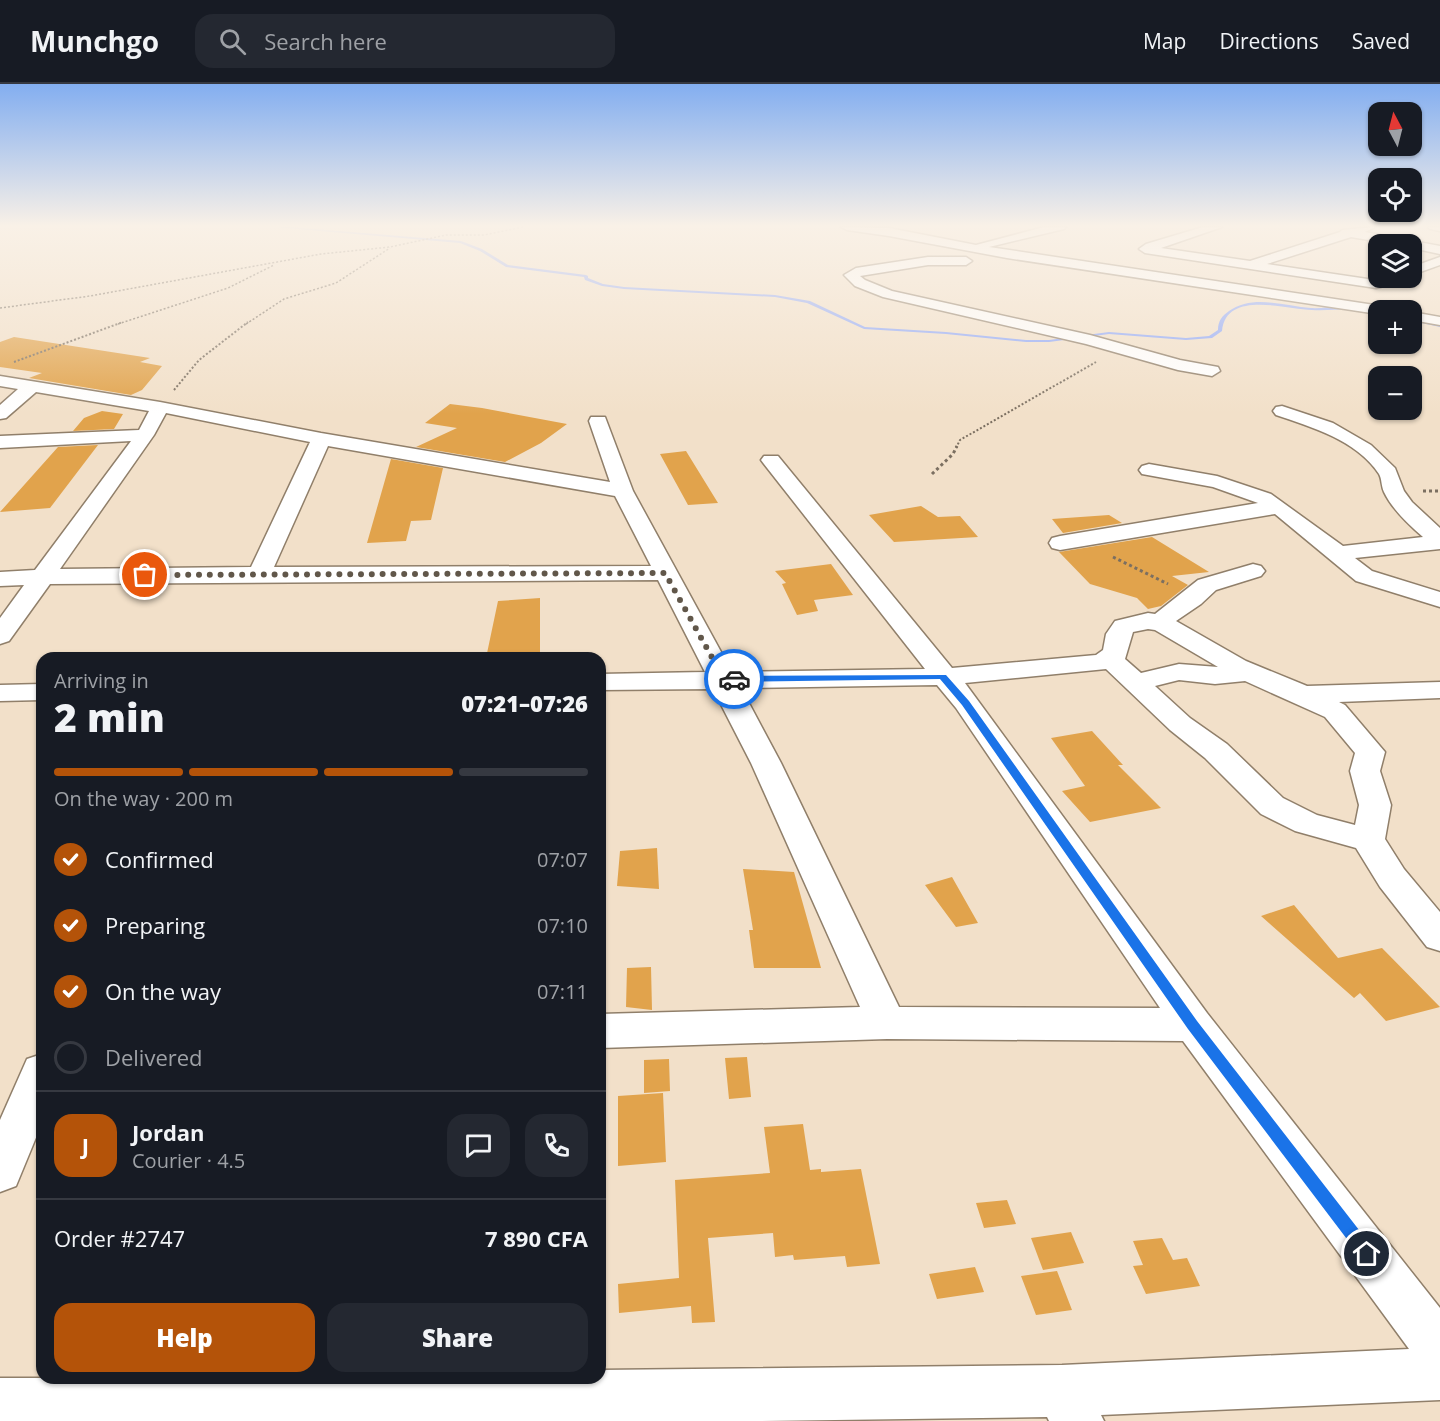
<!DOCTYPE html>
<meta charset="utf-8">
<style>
:root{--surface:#171b24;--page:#242831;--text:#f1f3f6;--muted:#9ea1a6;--line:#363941;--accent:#b45309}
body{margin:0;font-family:"Open Sans",sans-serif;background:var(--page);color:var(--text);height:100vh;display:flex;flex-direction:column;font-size:22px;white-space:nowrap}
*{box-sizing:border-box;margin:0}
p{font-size:20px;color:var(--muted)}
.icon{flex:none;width:33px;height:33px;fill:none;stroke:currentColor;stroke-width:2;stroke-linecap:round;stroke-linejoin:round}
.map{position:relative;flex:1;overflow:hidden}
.panel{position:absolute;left:36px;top:568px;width:570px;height:732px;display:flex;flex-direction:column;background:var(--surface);border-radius:18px;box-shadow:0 2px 4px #0004}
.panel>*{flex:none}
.needle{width:39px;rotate:353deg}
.controls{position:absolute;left:1368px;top:18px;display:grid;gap:12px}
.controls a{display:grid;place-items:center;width:54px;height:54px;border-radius:12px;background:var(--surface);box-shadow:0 2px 4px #0004;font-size:30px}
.pin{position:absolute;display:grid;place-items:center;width:51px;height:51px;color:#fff;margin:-26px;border:3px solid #fff;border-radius:50%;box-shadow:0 2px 6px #0007}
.courier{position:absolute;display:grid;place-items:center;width:60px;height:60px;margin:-30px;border:4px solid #1a73e8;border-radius:50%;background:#fff;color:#222;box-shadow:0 2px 8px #0007}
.summary em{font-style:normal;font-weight:800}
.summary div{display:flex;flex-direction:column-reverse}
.summary{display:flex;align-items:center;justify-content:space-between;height:102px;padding:0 18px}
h1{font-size:39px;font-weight:800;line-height:45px}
.bar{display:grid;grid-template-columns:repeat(4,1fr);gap:9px 6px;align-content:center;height:72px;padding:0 18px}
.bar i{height:8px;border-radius:4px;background:var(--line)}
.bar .selected{background:var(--accent)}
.bar p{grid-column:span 4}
.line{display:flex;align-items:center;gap:15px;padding:0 18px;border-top:2px solid var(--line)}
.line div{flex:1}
.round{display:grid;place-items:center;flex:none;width:63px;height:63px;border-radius:18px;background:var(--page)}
ol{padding:0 18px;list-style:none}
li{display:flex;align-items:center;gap:18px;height:66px}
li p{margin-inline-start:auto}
li .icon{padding:6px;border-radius:50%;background:var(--accent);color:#fff;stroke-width:4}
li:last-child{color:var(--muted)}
li i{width:33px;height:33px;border:3px solid var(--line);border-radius:50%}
.primary-button{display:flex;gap:12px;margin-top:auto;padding:12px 18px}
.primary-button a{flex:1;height:69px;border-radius:18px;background:var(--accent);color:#fff;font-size:24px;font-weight:800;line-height:69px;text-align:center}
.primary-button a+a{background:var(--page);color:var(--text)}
header{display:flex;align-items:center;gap:36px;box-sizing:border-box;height:84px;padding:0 30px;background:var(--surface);border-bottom:2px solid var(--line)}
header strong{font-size:28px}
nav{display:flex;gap:33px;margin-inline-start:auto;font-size:21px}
.search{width:420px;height:54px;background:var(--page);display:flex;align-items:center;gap:15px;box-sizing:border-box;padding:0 21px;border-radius:18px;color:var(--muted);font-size:22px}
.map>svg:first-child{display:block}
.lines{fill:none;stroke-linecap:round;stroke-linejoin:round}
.stream{fill:#8ca6fb;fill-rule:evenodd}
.building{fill:#e1a34c}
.minor-casing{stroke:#907f6a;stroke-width:3}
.path-far2{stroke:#7b6f61;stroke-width:1.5;stroke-dasharray:2 2;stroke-linecap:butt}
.path-far1{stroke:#7b6f61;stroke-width:2;stroke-dasharray:2 2;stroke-linecap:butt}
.path{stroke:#7b6f61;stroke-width:3;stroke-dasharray:3 3;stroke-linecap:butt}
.minor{fill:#fff;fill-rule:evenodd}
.route{fill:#1a73e8}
.done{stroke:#61574a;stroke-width:6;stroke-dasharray:0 10.8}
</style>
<header>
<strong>Munchgo</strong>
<div class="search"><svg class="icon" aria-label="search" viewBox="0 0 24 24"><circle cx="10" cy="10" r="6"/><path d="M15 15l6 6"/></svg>Search here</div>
<nav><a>Map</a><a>Directions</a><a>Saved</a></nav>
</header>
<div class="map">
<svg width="1440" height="1337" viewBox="0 0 1440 1337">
<rect width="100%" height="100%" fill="#f2e0c9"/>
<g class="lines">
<path class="stream" d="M274,143H290L461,157L482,165L508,181L586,191L588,192V194L603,200L624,203L775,211L810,217L865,243L946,248L1026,256H1049L1109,248L1186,254L1209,252L1218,246C1218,237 1222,232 1229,227C1253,210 1284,222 1311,224C1324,225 1340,220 1352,224L1350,225C1337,225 1325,227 1312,226C1285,225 1226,206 1222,247L1212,254L1186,256L1109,250L1049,258H1026L946,250L864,245L807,219L775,213L624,205L602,202L585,196L584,193L506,183L480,167L460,159Z
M1412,235L1440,241V243L1412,237Z"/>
</g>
<path class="building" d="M14,253L150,274L140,278L162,282L142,306L131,311L29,294L42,289L0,283V258Z
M450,320L482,324L567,340L541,359L505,378L416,363L457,344L425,339Z
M102,327L123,330L114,345L73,347L84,334Z
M98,361L50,424L0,428L58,363Z
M686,367L718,419L688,421L660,370Z
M391,375L443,384L431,436L411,437L406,457L367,459Z
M921,422L938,433L960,432L978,453L894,458L869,431Z
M1109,431L1122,439L1063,449L1052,435Z
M1152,453L1209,488L1172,492L1188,501L1161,522L1148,525L1137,514L1090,500L1059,468Z
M831,480L853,511L814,516L818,527L797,531L782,500L786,499L775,487Z
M540,514V574H486L498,517Z
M1092,647L1123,681H1118L1161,724L1090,738L1062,707L1085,702L1051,654Z
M657,764L659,805L617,802L620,767Z
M743,785L794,788L821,884H754L749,846H753Z
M952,793L978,839L956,843L925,801Z
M1294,821L1338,874L1382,864L1440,923L1386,937L1360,909L1354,914L1261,832Z
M651,883L652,926L626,923L627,884Z
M747,973L751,1013L729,1015L725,974Z
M669,975L670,1007L644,1009V976Z
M663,1009L666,1078L618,1082V1012Z
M803,1040L810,1086L821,1085V1088L861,1085L880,1180L847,1183L845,1172L794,1176L793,1171L775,1173L773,1149L708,1154L715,1238L692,1239L691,1222L619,1229L618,1200L679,1194L675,1096L770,1089L764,1043Z
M1007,1116L1016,1140L984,1144L976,1119Z
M1071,1148L1084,1179L1043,1186L1031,1154Z
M1162,1154L1173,1176L1187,1174L1200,1202L1146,1210L1133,1182L1143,1181L1133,1157Z
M975,1183L984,1208L937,1215L929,1190Z
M1057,1187L1072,1226L1036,1231L1021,1192Z"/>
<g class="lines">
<defs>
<path id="minor" d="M841,143L889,144L976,161L1044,143H1066L1064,145L989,163L1381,222L1388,226H1378V230L1007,174L889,152L847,146Z
M1203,143H1222L1161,164L1250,177L1340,148L1342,146L1375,143L1365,148L1440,162V170L1412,164V160H1392L1351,153L1267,180L1381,197L1383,200L1381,203L1376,204L1145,169L1139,165L1146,160Z
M1428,143H1440V147L1430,145Z
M928,173H966L972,177L966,181H928L860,192L865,196L892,207L1090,251L1180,276L1218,283L1220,287L1212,292L1178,286L1086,260L883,213L855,202L844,191L856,184Z
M1440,173V181L1412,191V183Z
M1412,228L1440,233V241L1412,236Z
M0,292L160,318L321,349L610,398L589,337L591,333H605L633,407L732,588L925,585L764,380L761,376L764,372H778L952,584L1096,571L1103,566L1106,550L1115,537L1148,529L1155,530L1198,496L1253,480L1261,482L1265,487L1261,492L1216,506L1201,520L1176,537L1246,577L1307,602L1440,598V614L1339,618L1345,621L1385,668L1380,687L1391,721L1385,755L1404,785L1440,828V867L1427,863L1380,803L1356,764L1295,747L1261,730L1205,674L1170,646L1106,585L965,599L1207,929L1440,1224V1316L1101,1331L1104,1337H1049L1047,1333L755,1337H0V1294H600V1286L1062,1281L1409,1265L1183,957L887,955L600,964V930L860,923L751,679L713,605L600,606V590L705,588L658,496L50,500L9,557L0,560V534L24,501L0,502V488L35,486L131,357L0,364V352L139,346L149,327L36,308L6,334L0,335V321L18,305L0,302ZM166,329L310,358L251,483L60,485L154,351ZM328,362L615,412L651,482L274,483ZM1148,545L1155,546L1218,583L1179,580L1141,589L1125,575L1133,548ZM1179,596L1215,600L1245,597L1325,633L1355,669L1350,687L1359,721L1355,741L1317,731L1283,714L1227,660L1190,634L1155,602ZM937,601L956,624L1160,924L899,923L781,679L741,604Z
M1282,322L1333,339L1371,361L1395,384L1404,407L1412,418L1440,444V465L1355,474L1372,487L1440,508V523L1356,497L1275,430L1060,466L1052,464L1049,459L1052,454L1060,452L1258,419L1213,403L1142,390L1139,386L1142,382L1149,380L1217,392L1271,410L1343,462L1423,453C1409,441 1392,425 1384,408C1381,402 1382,395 1379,390C1357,356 1311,343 1276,331L1273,327L1276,323Z
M42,600V616L0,617V601Z
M42,970V1039L16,1102L0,1108V1036L27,975Z"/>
</defs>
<use href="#minor" class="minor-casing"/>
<path class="path-far2" d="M0,224L90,212L321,170L390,163L446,151H484L523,143
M118,240L228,204L274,181
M246,240L284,215L336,199L390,164"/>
<path class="path-far1" d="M14,278L123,238
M174,306L199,276L248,238
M956,364L960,356L1096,278"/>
<path class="path" d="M932,390L953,370L957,362
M1423,407H1440
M1113,473L1168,500"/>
<use href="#minor" class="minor"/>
</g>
<linearGradient id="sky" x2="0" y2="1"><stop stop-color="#83aef0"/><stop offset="0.43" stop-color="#f9f1e7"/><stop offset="1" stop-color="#f9f1e7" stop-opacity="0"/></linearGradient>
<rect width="1440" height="330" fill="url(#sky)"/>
<path class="route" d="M946,591L969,617L1197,937L1373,1164L1375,1170L1373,1175L1367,1177L1362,1175L1188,945L962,621L940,595L734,598L729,595L734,592Z"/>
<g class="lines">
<path class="done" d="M145,491L665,489L724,595H734"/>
</g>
</svg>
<div class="controls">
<a><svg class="needle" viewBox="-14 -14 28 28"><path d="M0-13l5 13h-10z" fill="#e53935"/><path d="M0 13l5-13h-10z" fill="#9ea1a6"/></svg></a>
<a><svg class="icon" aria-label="locate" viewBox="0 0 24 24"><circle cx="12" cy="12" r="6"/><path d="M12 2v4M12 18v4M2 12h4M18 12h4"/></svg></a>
<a><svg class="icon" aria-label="layers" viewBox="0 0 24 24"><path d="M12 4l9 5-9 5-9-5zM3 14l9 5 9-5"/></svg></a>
<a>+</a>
<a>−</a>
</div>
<div class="pin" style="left:145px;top:491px;background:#ea580c"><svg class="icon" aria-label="bag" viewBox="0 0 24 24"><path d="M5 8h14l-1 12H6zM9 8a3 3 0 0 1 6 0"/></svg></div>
<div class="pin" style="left:1367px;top:1170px;background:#1f2937"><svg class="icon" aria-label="home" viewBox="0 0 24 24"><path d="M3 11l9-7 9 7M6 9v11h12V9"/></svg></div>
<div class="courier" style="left:734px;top:595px"><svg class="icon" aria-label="car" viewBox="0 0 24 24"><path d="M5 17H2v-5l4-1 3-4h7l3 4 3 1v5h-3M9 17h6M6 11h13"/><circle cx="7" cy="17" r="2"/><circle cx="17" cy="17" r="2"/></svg></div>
<section class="panel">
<div class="summary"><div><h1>2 min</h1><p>Arriving in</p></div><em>07:21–07:26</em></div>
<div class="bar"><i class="selected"></i><i class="selected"></i><i class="selected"></i><i></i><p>On the way · 200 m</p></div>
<ol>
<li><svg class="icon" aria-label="check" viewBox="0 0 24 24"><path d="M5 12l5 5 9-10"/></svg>Confirmed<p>07:07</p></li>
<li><svg class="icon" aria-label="check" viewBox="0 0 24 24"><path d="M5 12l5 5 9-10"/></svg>Preparing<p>07:10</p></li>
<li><svg class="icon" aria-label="check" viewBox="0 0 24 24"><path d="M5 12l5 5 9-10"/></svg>On the way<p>07:11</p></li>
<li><i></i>Delivered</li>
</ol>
<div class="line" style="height:108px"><b class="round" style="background:var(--accent);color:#fff">J</b><div><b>Jordan</b><p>Courier · 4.5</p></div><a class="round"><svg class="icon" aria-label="chat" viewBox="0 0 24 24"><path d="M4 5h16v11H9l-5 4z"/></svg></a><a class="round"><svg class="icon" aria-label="phone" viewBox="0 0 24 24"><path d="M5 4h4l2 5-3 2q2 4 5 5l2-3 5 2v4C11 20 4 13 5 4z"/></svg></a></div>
<div class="line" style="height:78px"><div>Order #2747</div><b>7 890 CFA</b></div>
<div class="primary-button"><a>Help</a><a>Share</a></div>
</section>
</div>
